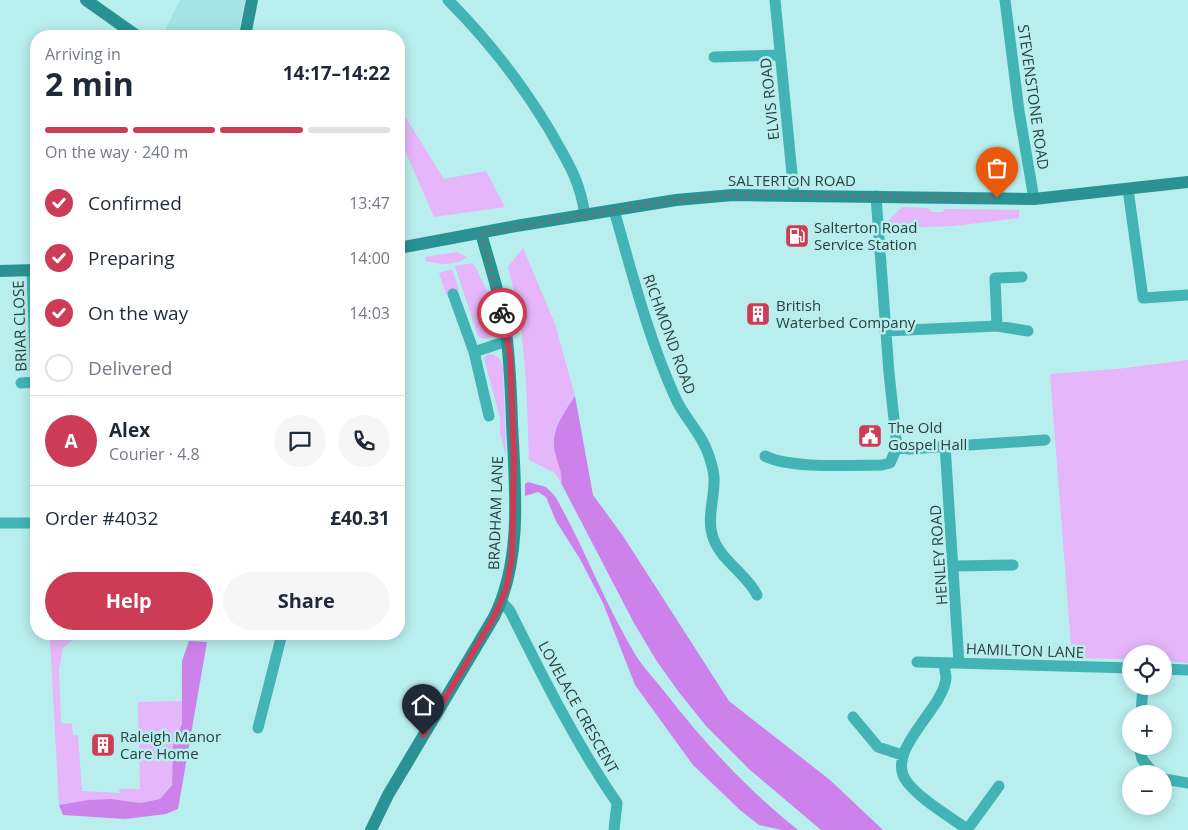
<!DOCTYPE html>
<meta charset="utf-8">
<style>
:root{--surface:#fff;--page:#f6f6f7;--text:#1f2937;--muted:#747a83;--line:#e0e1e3;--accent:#cc3c54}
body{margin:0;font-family:"Open Sans",sans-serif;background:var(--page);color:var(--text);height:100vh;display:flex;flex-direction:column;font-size:19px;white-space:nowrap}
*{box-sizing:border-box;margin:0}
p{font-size:16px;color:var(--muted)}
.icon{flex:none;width:28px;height:28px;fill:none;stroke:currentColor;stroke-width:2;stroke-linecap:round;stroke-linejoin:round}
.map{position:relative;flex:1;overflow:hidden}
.side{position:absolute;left:30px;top:30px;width:375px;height:610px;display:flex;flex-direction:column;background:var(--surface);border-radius:20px;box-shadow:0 2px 12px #0003}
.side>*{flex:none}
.tools{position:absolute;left:1122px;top:645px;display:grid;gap:10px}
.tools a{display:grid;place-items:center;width:50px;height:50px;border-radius:50%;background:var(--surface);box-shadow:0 2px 12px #0003;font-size:25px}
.pin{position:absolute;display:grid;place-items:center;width:42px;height:42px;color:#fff;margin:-51px -21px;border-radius:50% 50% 50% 0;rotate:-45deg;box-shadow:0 0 5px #0007}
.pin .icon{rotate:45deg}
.courier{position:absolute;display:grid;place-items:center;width:50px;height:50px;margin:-25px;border:4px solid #cc3c54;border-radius:50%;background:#fff;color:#222;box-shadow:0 1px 6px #0007}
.head em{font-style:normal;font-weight:700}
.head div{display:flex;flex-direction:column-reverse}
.head{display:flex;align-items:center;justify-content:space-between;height:85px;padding:0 15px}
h1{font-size:32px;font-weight:700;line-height:38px}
.bar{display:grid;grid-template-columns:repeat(4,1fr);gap:8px 5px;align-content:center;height:60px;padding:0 15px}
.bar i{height:6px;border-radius:4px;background:var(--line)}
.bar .active{background:var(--accent)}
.bar p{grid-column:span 4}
.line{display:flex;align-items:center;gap:12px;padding:0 15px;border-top:1px solid var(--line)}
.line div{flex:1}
.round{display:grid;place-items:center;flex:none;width:52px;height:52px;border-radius:26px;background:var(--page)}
ol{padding:0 15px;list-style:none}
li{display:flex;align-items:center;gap:15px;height:55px}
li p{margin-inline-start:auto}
li .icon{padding:5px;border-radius:50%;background:var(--accent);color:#fff;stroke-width:4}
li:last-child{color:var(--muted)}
li i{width:28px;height:28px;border:2px solid var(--line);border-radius:50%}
.primary-button{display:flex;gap:10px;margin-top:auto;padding:10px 15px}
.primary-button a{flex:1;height:58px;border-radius:30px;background:var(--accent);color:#fff;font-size:20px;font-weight:700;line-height:58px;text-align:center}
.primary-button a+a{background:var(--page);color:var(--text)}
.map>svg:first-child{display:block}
.built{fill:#a4e4e4}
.green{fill:#e5b6fa}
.forest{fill:#cd82eb}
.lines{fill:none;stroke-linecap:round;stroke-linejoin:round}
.street{stroke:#42b4b5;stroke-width:11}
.secondary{stroke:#2a9293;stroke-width:12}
.done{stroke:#5c7d7c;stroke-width:5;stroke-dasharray:0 9}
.route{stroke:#cc3c54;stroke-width:6}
.labels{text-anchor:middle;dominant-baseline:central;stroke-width:5;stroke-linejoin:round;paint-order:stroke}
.street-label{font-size:15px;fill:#2a403f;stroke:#b8eeed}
.poi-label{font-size:15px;fill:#2a403f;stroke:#b8eeed;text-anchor:start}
</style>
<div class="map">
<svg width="1188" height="830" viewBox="0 0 1188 830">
<rect width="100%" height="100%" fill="#b8eeed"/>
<path class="built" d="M180,0H245L238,36H162Z"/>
<path class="green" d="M399,107L444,179L486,171L505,207L434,217L399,137Z
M902,207L928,208L931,212H942L946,209L1019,210V218L954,226L887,228L888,221Z
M523,248L555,324L575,396C562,414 548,433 556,456C558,466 563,473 561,483L555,473L529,460C527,394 526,330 508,267Z
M457,252L467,257C455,267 440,264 426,261L425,257Z
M473,263C482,279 500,315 496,333L489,338L483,339L478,336L455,266Z
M452,269L459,290L446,294L439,273Z
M488,354C498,355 501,358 503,368L506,456L500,432V418L484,358Z
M1188,360V663L1164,661V654H1131V659L1072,658L1050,374L1117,369Z
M78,636L63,648L59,669L61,723L72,724L73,735H78L82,791L120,793L119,789H140L138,702L183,701L182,725L173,746L172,784L160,799L141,803L111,799L88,800L59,805L50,640Z"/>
<path class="forest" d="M575,396L593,495L623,536L729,701L830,780L883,830H821L749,769L706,726L678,691L656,660L634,623L561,483C563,473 558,466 556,456C548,433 563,414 575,396Z
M528,482L546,487L555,496C583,545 603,599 632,649C640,664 653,677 664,691C704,743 747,789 798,830H782L759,825L740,810L693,765L635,685L603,603L580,559L556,521L546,497L538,492L525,496V484Z
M189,641L207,642L178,809L166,814L125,819L63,815L59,805L88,800L111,799L141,803L160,799L172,785L173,746L182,724V661Z"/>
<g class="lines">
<path class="street" d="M448,0C488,40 520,81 549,129C567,161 580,179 585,216
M775,0L794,194
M1005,0L1019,111L1034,199
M714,57L780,55
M1128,189L1143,298L1188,295
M614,210C632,273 648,337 675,397C684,418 702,433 709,456C711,462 714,471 714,478C715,496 707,517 712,534C718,559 746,573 757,595
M32,270L36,382
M453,294L474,352L489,416
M997,326L995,278L1022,277
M885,331L997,326L1028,331
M474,352L507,341
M21,383L36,382
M945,445L959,663
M897,447L909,449L1045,440
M765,456C790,469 852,465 882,465L890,463L897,447L889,373L876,196
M0,523H36
M955,566L1013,565
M502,602L510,611C543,677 575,742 617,803L614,830
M917,662L1131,668
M944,663C944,668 946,673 946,678C944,709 883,751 907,782C922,801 948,815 968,830
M1164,669L1188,670
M1141,714L1143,686
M853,717L878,747L902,755
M258,728L282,634
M1139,746L1142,759L1154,774
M1164,779L1188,783
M967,830L999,786"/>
<path class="secondary" d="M86,0L137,36
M245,36L252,0
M399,248L516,226L676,200L733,195L1034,199L1188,182
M0,271L36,270
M371,830L388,795L494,617C523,559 515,486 512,423C511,390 510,357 505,325C500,294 489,263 481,233"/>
</g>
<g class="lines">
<path class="done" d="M502,313L481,233L676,200L733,195L997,198"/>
<path class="route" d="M423,735L494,617L506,589L512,557L514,458L510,354L502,313"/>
</g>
<defs>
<symbol id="fuel-square" viewBox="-11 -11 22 22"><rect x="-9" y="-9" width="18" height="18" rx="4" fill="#cc3c54" stroke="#b8eeed"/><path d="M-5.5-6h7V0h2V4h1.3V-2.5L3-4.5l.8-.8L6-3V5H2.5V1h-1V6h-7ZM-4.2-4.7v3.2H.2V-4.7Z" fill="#fff"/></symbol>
<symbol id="building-square" viewBox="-11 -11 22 22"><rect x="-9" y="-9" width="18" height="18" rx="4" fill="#cc3c54" stroke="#b8eeed"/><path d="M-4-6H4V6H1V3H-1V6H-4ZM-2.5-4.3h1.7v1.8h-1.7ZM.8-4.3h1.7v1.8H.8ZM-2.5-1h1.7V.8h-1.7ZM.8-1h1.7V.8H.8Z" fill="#fff"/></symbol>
<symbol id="civic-square" viewBox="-11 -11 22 22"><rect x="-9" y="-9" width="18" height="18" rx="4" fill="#cc3c54" stroke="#b8eeed"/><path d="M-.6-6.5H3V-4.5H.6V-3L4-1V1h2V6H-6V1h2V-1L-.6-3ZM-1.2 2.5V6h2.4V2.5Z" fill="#fff"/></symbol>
</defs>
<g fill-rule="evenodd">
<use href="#fuel-square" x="783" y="222" width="28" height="28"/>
<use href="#building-square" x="744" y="300" width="28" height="28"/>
<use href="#civic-square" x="856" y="422" width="28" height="28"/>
<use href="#building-square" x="89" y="731" width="28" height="28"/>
</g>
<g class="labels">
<g class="street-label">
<text transform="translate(1034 97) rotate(82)">STEVENSTONE ROAD</text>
<text transform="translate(769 99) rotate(-96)">ELVIS ROAD</text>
<text x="792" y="180">SALTERTON ROAD</text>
<text transform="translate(19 326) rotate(-92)">BRIAR CLOSE</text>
<text transform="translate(670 334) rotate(70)">RICHMOND ROAD</text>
<text transform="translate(495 513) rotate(-88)">BRADHAM LANE</text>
<text transform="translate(938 555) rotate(-94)">HENLEY ROAD</text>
<text transform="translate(1025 650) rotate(2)">HAMILTON LANE</text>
<text transform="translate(579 707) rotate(61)">LOVELACE CRESCENT</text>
</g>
<g class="poi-label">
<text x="814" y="227">Salterton Road<tspan x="814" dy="17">Service Station</tspan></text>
<text x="776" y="305">British<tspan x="776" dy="17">Waterbed Company</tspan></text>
<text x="888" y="427">The Old<tspan x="888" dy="17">Gospel Hall</tspan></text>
<text x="120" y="736">Raleigh Manor<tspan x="120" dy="17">Care Home</tspan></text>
</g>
</g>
</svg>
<div class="tools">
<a><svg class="icon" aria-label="locate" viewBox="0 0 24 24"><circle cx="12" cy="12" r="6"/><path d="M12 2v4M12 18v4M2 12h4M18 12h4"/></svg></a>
<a>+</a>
<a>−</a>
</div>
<div class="pin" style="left:997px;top:198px;background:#ea580c"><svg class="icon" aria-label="bag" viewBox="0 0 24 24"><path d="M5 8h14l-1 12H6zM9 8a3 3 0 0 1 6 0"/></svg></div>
<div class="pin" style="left:423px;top:735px;background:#1f2937"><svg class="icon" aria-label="home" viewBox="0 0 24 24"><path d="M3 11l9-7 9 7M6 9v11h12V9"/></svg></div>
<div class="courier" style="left:502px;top:313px"><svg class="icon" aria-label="bike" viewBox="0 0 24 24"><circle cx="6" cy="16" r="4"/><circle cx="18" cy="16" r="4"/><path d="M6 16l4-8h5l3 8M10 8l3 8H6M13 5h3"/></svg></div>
<section class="side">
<div class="head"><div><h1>2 min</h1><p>Arriving in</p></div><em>14:17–14:22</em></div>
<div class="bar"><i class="active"></i><i class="active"></i><i class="active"></i><i></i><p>On the way · 240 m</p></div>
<ol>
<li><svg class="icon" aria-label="check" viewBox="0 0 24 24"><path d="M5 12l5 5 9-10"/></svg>Confirmed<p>13:47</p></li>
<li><svg class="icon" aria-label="check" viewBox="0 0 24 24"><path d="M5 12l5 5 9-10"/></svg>Preparing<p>14:00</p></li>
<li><svg class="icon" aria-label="check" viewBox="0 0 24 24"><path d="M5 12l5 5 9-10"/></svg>On the way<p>14:03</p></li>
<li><i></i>Delivered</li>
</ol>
<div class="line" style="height:90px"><b class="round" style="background:var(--accent);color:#fff">A</b><div><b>Alex</b><p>Courier · 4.8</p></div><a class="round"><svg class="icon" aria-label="chat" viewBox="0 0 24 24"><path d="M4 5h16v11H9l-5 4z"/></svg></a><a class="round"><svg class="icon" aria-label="phone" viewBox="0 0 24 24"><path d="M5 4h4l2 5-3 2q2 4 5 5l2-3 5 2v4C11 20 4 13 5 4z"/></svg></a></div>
<div class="line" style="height:65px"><div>Order #4032</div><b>£40.31</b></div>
<div class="primary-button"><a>Help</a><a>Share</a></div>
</section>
</div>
